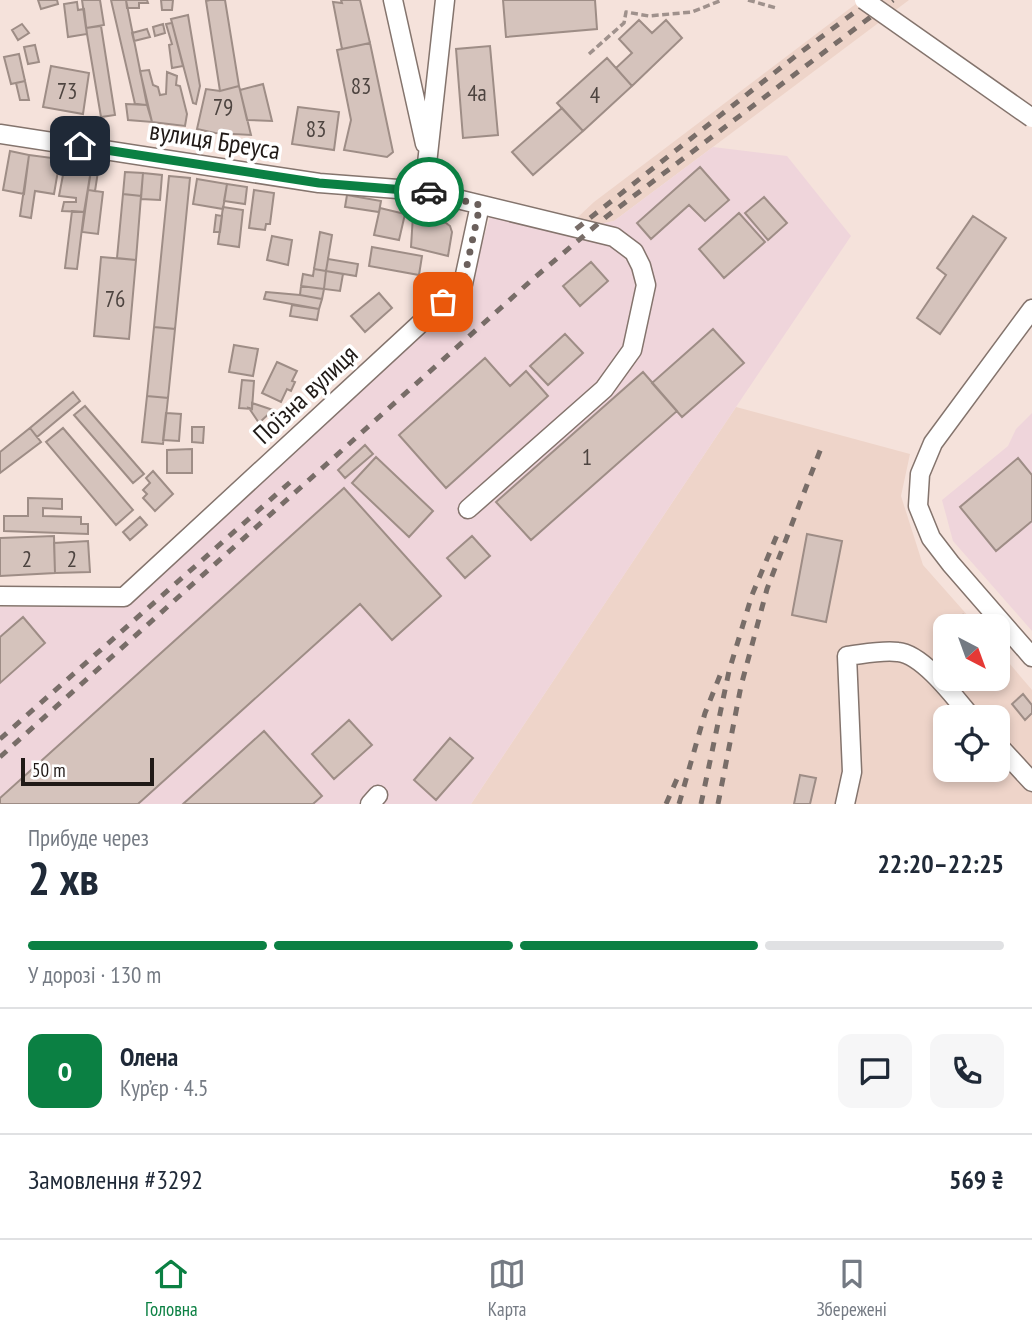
<!DOCTYPE html>
<html lang="uk">
<meta charset="utf-8">
<style>
:root{--surface:#fff;--page:#f6f6f7;--text:#1f2937;--muted:#747a83;--line:#e0e1e3;--accent:#0b8043}
body{margin:0;font-family:"PT Sans Narrow",sans-serif;background:var(--page);color:var(--text);height:100vh;display:flex;flex-direction:column;font-size:26px;white-space:nowrap}
*{box-sizing:border-box;margin:0}
p{font-size:23px;color:var(--muted)}
.icon{flex:none;width:38px;height:38px;fill:none;stroke:currentColor;stroke-width:2;stroke-linecap:round;stroke-linejoin:round}
.map{position:relative;height:804px;overflow:hidden}
.panel{display:flex;flex-direction:column;background:var(--surface);flex:1}
.panel>*{flex:none}
.needle{width:46px;rotate:139deg}
.tools{position:absolute;left:933px;top:614px;display:grid;gap:14px}
.tools a{display:grid;place-items:center;width:77px;height:77px;border-radius:14px;background:var(--surface);box-shadow:0 4px 10px #0003;font-size:35px}
.scale{position:absolute;left:21px;bottom:18px;width:133px;box-sizing:border-box;padding-left:7px;border:4px solid #201a17;border-top:0;font-size:19px;line-height:24px;white-space:nowrap;color:#201a17;-webkit-text-stroke:5px #fff;paint-order:stroke}
.pin{position:absolute;display:grid;place-items:center;width:60px;height:60px;color:#fff;margin:-30px;border-radius:14px;box-shadow:0 4px 10px #0006}
.courier{position:absolute;display:grid;place-items:center;width:70px;height:70px;margin:-35px;border:5px solid #0b8043;border-radius:50%;background:#fff;color:#222;box-shadow:0 2px 9px #0007}
.headline em{font-style:normal;font-weight:700}
.headline div{display:flex;flex-direction:column-reverse}
.headline{display:flex;align-items:center;justify-content:space-between;height:119px;padding:0 28px}
h1{font-size:46px;font-weight:700;line-height:52px}
.bar{display:grid;grid-template-columns:repeat(4,1fr);gap:10px 7px;align-content:center;height:84px;padding:0 28px}
.bar i{height:9px;border-radius:5px;background:var(--line)}
.bar .on{background:var(--accent)}
.bar p{grid-column:span 4}
.line{display:flex;align-items:center;gap:18px;padding:0 28px;border-top:2px solid var(--line)}
.line div{flex:1}
.round{display:grid;place-items:center;flex:none;width:74px;height:74px;border-radius:14px;background:var(--page)}
.tabs{display:flex;justify-content:space-around;align-items:center;height:98px;border-top:2px solid var(--line);background:var(--surface);font-size:19px;color:var(--muted)}
.tabs a{display:grid;justify-items:center;gap:4px}
.tabs .on{color:var(--accent)}
.map>svg:first-child{display:block}
.built{fill:#eed4c9;fill-rule:evenodd}
.industrial{fill:#efd5db}
.building{fill:#d5c3bc;stroke:#9e8d86;stroke-width:2}
.lines{fill:none;stroke-linecap:round;stroke-linejoin:round}
.minor-casing{stroke:#84746d;stroke-width:21}
.path{stroke:#9f918c;stroke-width:3.5;stroke-dasharray:7 3.5;stroke-linecap:butt}
.minor{stroke:#fff;stroke-width:18}
.rail{stroke:#786d68;stroke-width:5;stroke-dasharray:9 9;stroke-linecap:butt}
.minor-bridge-casing{stroke:#84746d;stroke-width:21;stroke-linecap:butt}
.minor-bridge{stroke:#fff;stroke-width:18}
.done{stroke:#6b605c;stroke-width:7;stroke-dasharray:0 12.6}
.route{stroke:#0b8043;stroke-width:9}
.labels{text-anchor:middle;dominant-baseline:central;stroke-width:7;stroke-linejoin:round;paint-order:stroke}
.number-label{font-size:23px;fill:#4d4440}
.street-label{font-size:26px;fill:#201a17;stroke:#fff}
</style>
<div class="map">
<svg width="1032" height="804" viewBox="0 0 1032 804">
<rect width="100%" height="100%" fill="#f5e2db"/>
<path class="built" d="M861,0H909L614,221L562,232L594,202Z
M736,407L910,454L901,496L923,565L977,626H945V679H998V650L1032,690V804H471ZM945,718H998V770H945Z"/>
<path class="industrial" d="M713,147L787,156L851,236L736,407L471,804H0V607L123,606L469,287L490,217L562,232L614,221Z
M1032,413V631L953,541L942,500L1008,446L1016,429Z"/>
<path class="building" d="M38,0H57L58,4L41,9Z
M82,0H100L104,25L86,28Z
M111,0H126L147,105L135,104Z
M126,0H147L148,3H139V8H127Z
M161,0H173L172,10H162Z
M210,0H225L239,86L220,91L206,1Z
M341,0H360L370,43L342,49L333,2L342,3Z
M503,0H595L597,29L506,37Z
M77,2L78,10L84,9L87,34L68,37L64,4Z
M188,15L200,86L196,104L193,103L171,19Z
M639,20L652,33L666,20L682,38L632,86L616,68L632,53L619,39Z
M172,23L183,66L172,68L169,45L172,44L166,24Z
M22,24L29,33L18,40L12,30Z
M163,24L165,33L155,36L153,27Z
M101,26L115,115L101,117L86,28Z
M147,29L150,37L134,41L132,33Z
M370,43L393,152L387,157L344,150L351,120L337,50Z
M35,45L39,62L28,64L24,47Z
M490,46L498,135L463,138L456,49Z
M19,54L25,81L11,84L4,57Z
M607,58L632,86L583,131L557,103Z
M51,66L89,73L83,114L43,107Z
M149,70L153,85L158,87L160,95L166,94L167,72L177,76L176,85L180,86L187,114L185,126L152,122L140,71Z
M25,81L29,100H20L16,83Z
M263,84L272,121L247,120L240,90Z
M239,86L251,135L215,133L197,129L206,89L220,91Z
M126,104L147,105L152,122L128,120Z
M298,107L339,112L334,150L292,144Z
M562,108L583,131L533,175L512,152Z
M10,151L29,155L24,194L3,190Z
M29,155L60,159L54,194L35,191L31,218L20,216Z
M66,159L92,164L84,212L62,211L64,202H76V198L59,196Z
M92,164L99,165L95,191L88,190Z
M700,167L729,200L705,221L689,205L651,239L637,223Z
M125,172L143,173L141,196L123,194Z
M143,173L162,175L160,200L141,199Z
M169,176L190,178L175,329L154,327Z
M197,179L227,184L223,209L193,204Z
M227,184L247,187L245,204L224,201Z
M88,190L103,192L98,234L82,232Z
M254,190L274,193L270,224H266L265,230L249,228Z
M123,194L141,196L136,260L117,258Z
M347,195L381,201L379,212L345,207Z
M764,197L787,223L768,240L745,213Z
M223,207L243,210L239,247L218,244Z
M380,208L405,214L399,240L374,235Z
M72,211L84,212L77,269L65,268Z
M739,213L765,242L724,278L699,249Z
M216,215L222,216L220,232H214Z
M413,215L446,223L450,226L452,232L448,256L411,247Z
M973,216L1006,238L940,334L917,318L946,275L937,268Z
M320,232L332,235L326,271L314,269Z
M272,236L292,240L288,265L267,260Z
M372,247L422,256L419,275L369,266Z
M101,257L136,260L129,339L94,336Z
M328,259L358,264L356,276L326,271Z
M591,262L608,281L580,306L563,286Z
M314,269L326,271L324,289L301,286L303,274L313,276Z
M326,271L343,274L340,291L324,289Z
M301,286L324,289L322,299L300,295Z
M266,292L300,295L322,299L319,309L264,299Z
M379,293L392,308L365,332L351,316Z
M292,305L319,309L317,320L290,316Z
M154,327L175,329L168,398L147,396Z
M713,329L744,363L682,417L652,383Z
M565,334L583,353L548,385L530,366Z
M234,345L258,349L253,376L229,372Z
M485,358L510,386L526,371L548,396L446,488L399,435Z
M277,362L297,371L292,381L295,382L291,391L287,389L281,402L262,393Z
M643,372L677,411L531,540L496,502Z
M242,380L254,381L252,409L239,408Z
M73,392L80,401L37,437L30,428Z
M147,396L168,398L163,444L142,442Z
M252,403L273,410L259,423L249,408L252,409Z
M85,406L144,474L133,483L74,415Z
M166,413L181,414L179,441L163,440Z
M192,427H204L203,443L192,442Z
M30,428L41,442L0,473V452Z
M63,428L133,510L116,525L46,442Z
M365,445L373,454L345,478L338,470Z
M192,449V473H167V450Z
M376,457L433,511L409,537L352,483Z
M1018,458L1032,475V521L996,551L960,507Z
M153,471L173,494L155,511L143,498L147,494L143,490L150,483L146,478Z
M344,488L441,596L392,640L360,604L138,804H0V798Z
M28,498L62,499V509L43,508V516L81,517V524H88V534L4,531V516H28Z
M140,517L147,525L130,540L123,532Z
M807,534L842,541L826,622L792,615Z
M54,536L55,573L0,576V538Z
M472,536L490,556L465,578L447,558Z
M88,541L90,572L55,573L54,543Z
M963,615L973,626H950Z
M23,617L45,643L0,683V637Z
M998,654L1005,663L998,670Z
M1023,694L1032,705V713L1025,720L1012,704Z
M349,720L372,745L334,779L312,754Z
M264,731L322,796L313,804H183Z
M450,738L473,758L436,800L414,780Z
M800,775L816,778L810,804H794Z"/>
<g class="lines">
<defs>
<path id="minor" d="M393,0L425,144
M0,134L319,183L424,191L614,237L634,252L641,266L646,285L632,350L604,389L468,509
M424,191L445,0
M1032,309L933,443L920,474L918,506L931,538L951,564L1032,657
M0,596L124,597L463,284L480,205
M998,745L1032,782
M370,804L378,795
M845,804L852,772L847,656C864,654 881,650 898,652C923,654 956,699 972,718"/>
</defs>
<use href="#minor" class="minor-casing"/>
<path class="path" d="M748,0L776,8
M589,54L624,23L626,12L649,16L692,12L722,0"/>
<use href="#minor" class="minor"/>
<path class="rail" d="M576,229L797,55L871,0
M0,739L296,477
M0,757L534,278L606,217L893,0
M666,804L680,772
M679,804L705,713L723,668
M701,804L729,671L752,595L777,535
M718,804L741,686L767,589L823,443"/>
<defs>
<path id="minor-bridge" d="M864,0L1032,118"/>
</defs>
<use href="#minor-bridge" class="minor-bridge-casing"/>
<use href="#minor-bridge" class="minor-bridge"/>
</g>
<g class="lines">
<path class="done" d="M429,192L480,205L463,284L443,302"/>
<path class="route" d="M80,146L319,183L429,192"/>
</g>
<g class="labels">
<g class="number-label">
<text x="361" y="85">83</text>
<text x="67" y="90">73</text>
<text x="477" y="92">4а</text>
<text x="595" y="94">4</text>
<text x="223" y="106">79</text>
<text x="316" y="128">83</text>
<text x="115" y="298">76</text>
<text x="587" y="456">1</text>
<text x="27" y="558">2</text>
<text x="72" y="558">2</text>
</g>
<g class="street-label">
<text transform="translate(215 140) rotate(9)">вулиця Бреуса</text>
<text transform="translate(305 394) rotate(-43)">Поїзна вулиця</text>
</g>
</g>
</svg>
<div class="tools">
<a><svg class="needle" viewBox="-14 -14 28 28"><path d="M0-13l5 13h-10z" fill="#e53935"/><path d="M0 13l5-13h-10z" fill="#747a83"/></svg></a>
<a><svg class="icon" aria-label="locate" viewBox="0 0 24 24"><circle cx="12" cy="12" r="6"/><path d="M12 2v4M12 18v4M2 12h4M18 12h4"/></svg></a>
</div>
<div class="scale">50 m</div>
<div class="pin" style="left:443px;top:302px;background:#ea580c"><svg class="icon" aria-label="bag" viewBox="0 0 24 24"><path d="M5 8h14l-1 12H6zM9 8a3 3 0 0 1 6 0"/></svg></div>
<div class="pin" style="left:80px;top:146px;background:#1f2937"><svg class="icon" aria-label="home" viewBox="0 0 24 24"><path d="M3 11l9-7 9 7M6 9v11h12V9"/></svg></div>
<div class="courier" style="left:429px;top:192px"><svg class="icon" aria-label="car" viewBox="0 0 24 24"><path d="M5 17H2v-5l4-1 3-4h7l3 4 3 1v5h-3M9 17h6M6 11h13"/><circle cx="7" cy="17" r="2"/><circle cx="17" cy="17" r="2"/></svg></div>
</div>
<section class="panel">
<div class="headline"><div><h1>2 хв</h1><p>Прибуде через</p></div><em>22:20–22:25</em></div>
<div class="bar"><i class="on"></i><i class="on"></i><i class="on"></i><i></i><p>У дорозі · 130 m</p></div>
<div class="line" style="height:126px"><b class="round" style="background:var(--accent);color:#fff">О</b><div><b>Олена</b><p>Кур’єр · 4.5</p></div><a class="round"><svg class="icon" aria-label="chat" viewBox="0 0 24 24"><path d="M4 5h16v11H9l-5 4z"/></svg></a><a class="round"><svg class="icon" aria-label="phone" viewBox="0 0 24 24"><path d="M5 4h4l2 5-3 2q2 4 5 5l2-3 5 2v4C11 20 4 13 5 4z"/></svg></a></div>
<div class="line" style="height:91px"><div>Замовлення #3292</div><b>569 ₴</b></div>
</section>
<nav class="tabs">
<a class="on"><svg class="icon" aria-label="home" viewBox="0 0 24 24"><path d="M3 11l9-7 9 7M6 9v11h12V9"/></svg>Головна</a>
<a><svg class="icon" aria-label="map" viewBox="0 0 24 24"><path d="M3 6l6-2 6 2 6-2v14l-6 2-6-2-6 2zM9 4v14M15 6v14"/></svg>Карта</a>
<a><svg class="icon" aria-label="saved" viewBox="0 0 24 24"><path d="M7 4h10v16l-5-4-5 4z"/></svg>Збережені</a>
</nav>
